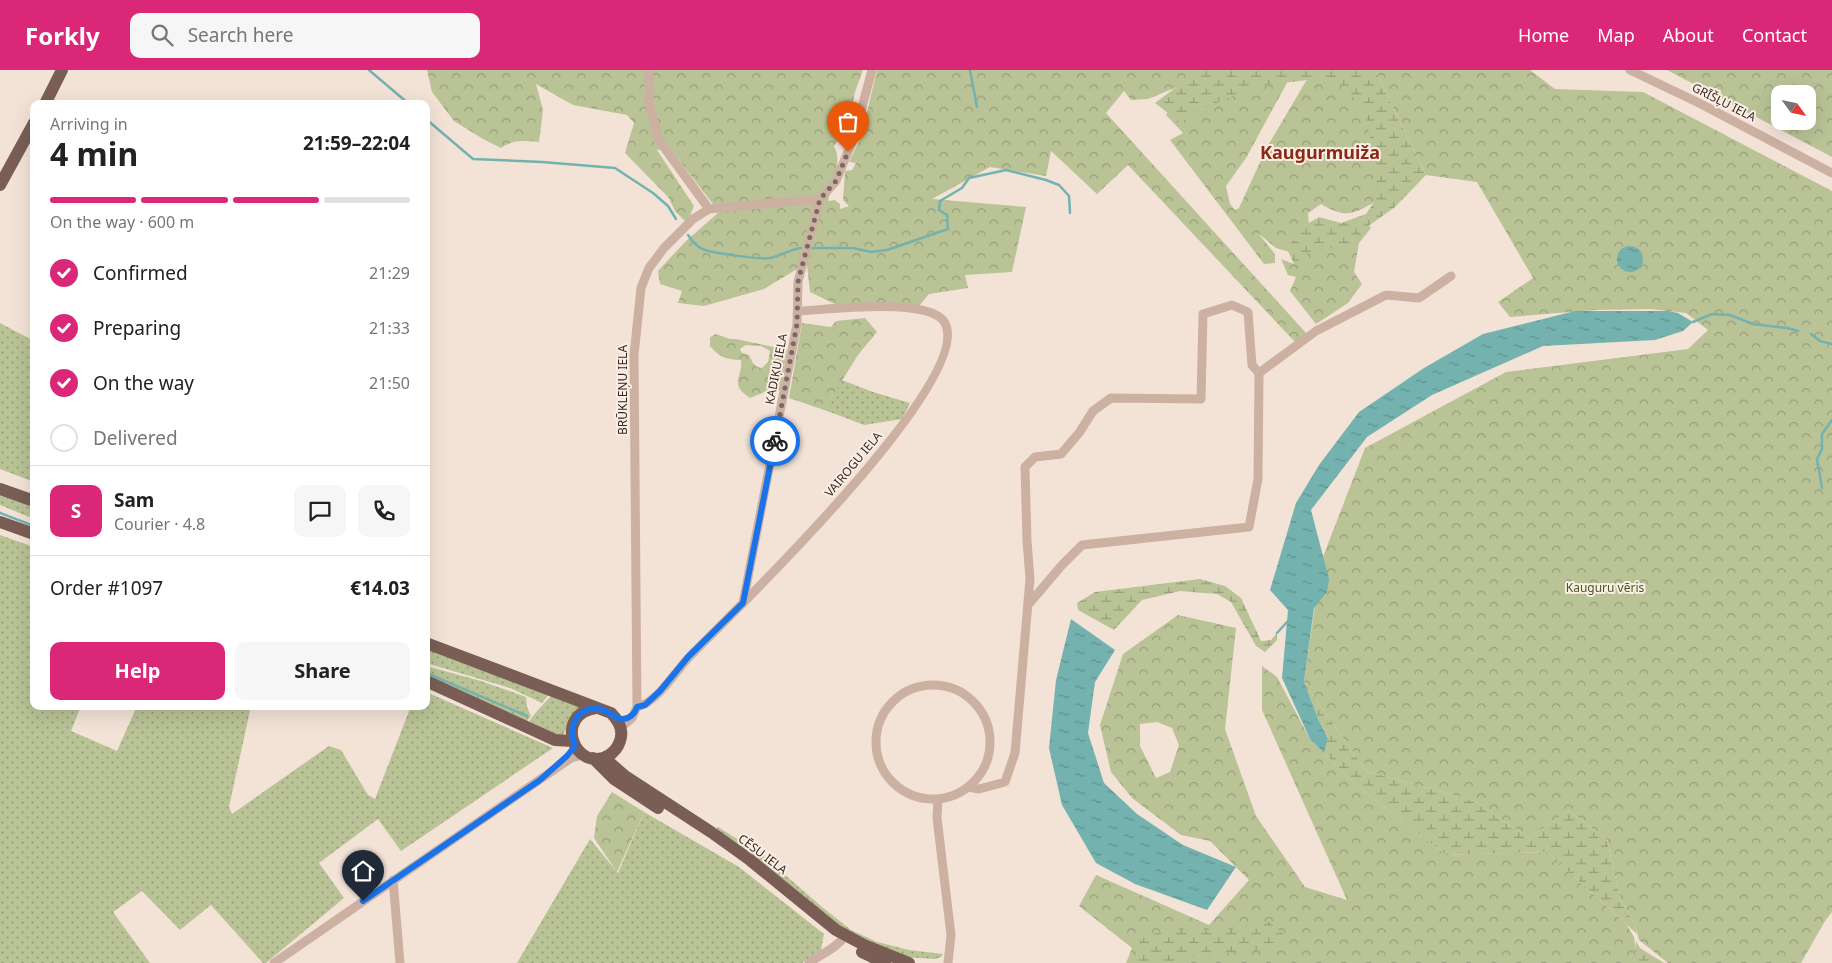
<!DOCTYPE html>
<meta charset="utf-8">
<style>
:root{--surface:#fff;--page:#f6f6f6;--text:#222;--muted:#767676;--line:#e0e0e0;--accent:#db2777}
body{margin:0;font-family:"Noto Sans",sans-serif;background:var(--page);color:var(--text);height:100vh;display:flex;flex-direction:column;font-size:19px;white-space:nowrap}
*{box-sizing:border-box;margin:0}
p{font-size:16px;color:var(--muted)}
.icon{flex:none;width:28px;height:28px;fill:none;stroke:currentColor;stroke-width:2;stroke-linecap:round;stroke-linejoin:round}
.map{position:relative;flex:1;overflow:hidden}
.side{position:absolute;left:30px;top:30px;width:400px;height:610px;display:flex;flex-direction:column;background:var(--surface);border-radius:10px;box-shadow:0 5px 20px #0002}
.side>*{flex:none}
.needle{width:32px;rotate:123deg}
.buttons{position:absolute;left:1771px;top:15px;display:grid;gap:10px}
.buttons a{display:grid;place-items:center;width:45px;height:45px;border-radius:10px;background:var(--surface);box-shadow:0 5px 20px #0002;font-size:25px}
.pin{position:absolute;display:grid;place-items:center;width:42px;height:42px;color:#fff;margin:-51px -21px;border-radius:50% 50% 50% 0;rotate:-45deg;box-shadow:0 0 5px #0007}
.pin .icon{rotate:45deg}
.courier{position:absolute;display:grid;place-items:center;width:50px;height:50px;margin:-25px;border:4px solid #1a73e8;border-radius:50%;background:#fff;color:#222;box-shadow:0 1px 6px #0007}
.overview em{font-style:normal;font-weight:700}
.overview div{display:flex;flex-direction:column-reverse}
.overview{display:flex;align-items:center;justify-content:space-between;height:85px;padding:0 20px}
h1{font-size:32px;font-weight:700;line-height:38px}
.bar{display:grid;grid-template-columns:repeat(4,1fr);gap:8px 5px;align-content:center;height:60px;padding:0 20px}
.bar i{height:6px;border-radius:4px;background:var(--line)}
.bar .on{background:var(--accent)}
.bar p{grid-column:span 4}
.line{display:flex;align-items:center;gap:12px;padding:0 20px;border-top:1px solid var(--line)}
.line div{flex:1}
.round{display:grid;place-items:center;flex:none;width:52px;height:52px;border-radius:10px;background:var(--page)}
ol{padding:0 20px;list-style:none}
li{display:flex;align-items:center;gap:15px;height:55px}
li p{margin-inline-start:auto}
li .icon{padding:5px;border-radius:50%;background:var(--accent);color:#fff;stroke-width:4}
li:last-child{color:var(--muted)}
li i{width:28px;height:28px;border:2px solid var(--line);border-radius:50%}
.cta{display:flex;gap:10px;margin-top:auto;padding:10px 20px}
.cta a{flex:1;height:58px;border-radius:10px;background:var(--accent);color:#fff;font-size:20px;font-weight:700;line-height:58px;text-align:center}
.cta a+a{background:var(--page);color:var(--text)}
header{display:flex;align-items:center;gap:30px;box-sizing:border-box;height:70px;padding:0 25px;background:var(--accent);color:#fff}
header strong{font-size:24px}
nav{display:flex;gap:28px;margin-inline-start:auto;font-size:18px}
.search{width:350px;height:45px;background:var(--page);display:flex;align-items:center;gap:12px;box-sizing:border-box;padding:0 18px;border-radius:10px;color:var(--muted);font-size:19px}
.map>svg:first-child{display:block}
.grass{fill:url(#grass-dots)}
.forest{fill:url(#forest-crowns);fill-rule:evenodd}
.wetland{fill:url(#wetland-marsh)}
.water{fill:url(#water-ripples)}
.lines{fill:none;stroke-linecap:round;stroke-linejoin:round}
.stream{stroke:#74b2af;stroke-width:2.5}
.street{stroke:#ccb1a3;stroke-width:9}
.primary{stroke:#7a5e55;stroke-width:12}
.done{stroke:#786a63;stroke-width:5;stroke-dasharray:0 9}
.route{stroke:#1a73e8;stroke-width:6}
.labels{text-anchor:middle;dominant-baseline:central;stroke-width:4;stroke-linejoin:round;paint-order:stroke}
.street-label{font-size:12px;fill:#362925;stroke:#fbeee4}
.park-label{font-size:12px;fill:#4a5627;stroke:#fbeee4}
.district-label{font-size:18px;font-weight:bold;fill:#8c2818;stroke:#fbeee4}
</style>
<header>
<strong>Forkly</strong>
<div class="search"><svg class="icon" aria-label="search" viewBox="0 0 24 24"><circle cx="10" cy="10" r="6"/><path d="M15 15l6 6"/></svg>Search here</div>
<nav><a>Home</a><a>Map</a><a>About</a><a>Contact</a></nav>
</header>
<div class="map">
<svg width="1832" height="893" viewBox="0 0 1832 893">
<defs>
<pattern id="grass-dots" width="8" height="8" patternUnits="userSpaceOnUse" patternTransform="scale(1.25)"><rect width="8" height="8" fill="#b9c396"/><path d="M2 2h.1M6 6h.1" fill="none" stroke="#979e7a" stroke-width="1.8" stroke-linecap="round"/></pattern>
<pattern id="forest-crowns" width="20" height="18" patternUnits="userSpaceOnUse" patternTransform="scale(1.25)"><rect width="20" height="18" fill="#b9c396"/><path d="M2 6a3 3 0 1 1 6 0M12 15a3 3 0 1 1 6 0" fill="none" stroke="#979e7a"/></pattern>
<pattern id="wetland-marsh" width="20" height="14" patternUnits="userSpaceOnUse" patternTransform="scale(1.25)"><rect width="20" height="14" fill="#b9c396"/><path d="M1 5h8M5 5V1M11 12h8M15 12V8" fill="none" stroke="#979e7a"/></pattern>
<pattern id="water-ripples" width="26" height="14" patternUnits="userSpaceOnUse" patternTransform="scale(1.25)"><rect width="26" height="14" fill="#74b2af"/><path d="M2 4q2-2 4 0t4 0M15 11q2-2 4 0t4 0" fill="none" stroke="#60918e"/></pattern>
</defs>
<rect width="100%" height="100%" fill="#f3e3d7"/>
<path class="grass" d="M0,253L34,271V412L0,399Z
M842,310L873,322L910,333L902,349L864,355L830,342V330Z
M0,422L34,434V449L0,435Z
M0,465L34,477V636H81L71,661L117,681L137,636H251L229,737L232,744L329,676L341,680L368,725L375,729L411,636H426V622L553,678L401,781L378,749L319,793L344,828L266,893H263L211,835L180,860L142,821L113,842L150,893H0Z
M426,579L549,624L542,633L510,618L426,593Z
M426,596L481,611L526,627L527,637L531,646L527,651L486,632L426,607Z
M552,625L581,636L567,656L562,668L529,651L537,641Z
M644,742L739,797L824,864L821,880L802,893H517L590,769L618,803Z
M718,757L761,784L822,837L851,860L877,872L909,880L943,884L941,887L935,889L904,887L846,863L715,761Z"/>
<path class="forest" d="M427,0H863L855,22L847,59L834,76C843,92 832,115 828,131L835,130L840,134V139L849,136L843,130L845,101L852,100L856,93L849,92L861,68L877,0H1219L1148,29L1131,30L1124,21L1106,43L1307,264L1296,273L1128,95L1097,124L1051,81L1046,106L990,97L932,129L1026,137L1012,202L965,205L968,218L929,224L919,236L841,237L810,222L807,195L802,196L764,219L704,236L678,233L682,221L660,214L658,201L685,172L719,142L669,77L657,80L694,136L687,153L675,141L669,128L625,83L634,53L627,45L573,35L536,14L543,40L539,72C524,71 514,69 501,78L483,69L454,51L432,22Z
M1257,0H1294L1246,88L1226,116L1230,134L1235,140L1239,138L1267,77L1312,1L1316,0H1363L1382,128C1356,142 1349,151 1321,134L1308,143L1309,158L1290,182L1276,178L1258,163L1275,184V193L1264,194L1170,70L1183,63L1166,45L1172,34Z
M1375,0H1530L1555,19L1643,22L1832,121V842L1825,851L1801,893H1668L1639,870L1635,855L1620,828L1607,769L1569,741L1528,768L1475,731L1366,701L1304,612L1321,492L1365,378L1506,302L1688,279L1708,260L1686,243L1650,239L1596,240L1510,247L1498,232L1533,208L1477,112L1426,105Z
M1667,0H1832V87ZM1780,24H1808V51H1780Z
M1366,153L1371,158L1359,173L1354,202L1362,214L1348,233L1316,254L1290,221L1296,207L1288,205L1281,189L1294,194L1304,179Z
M865,248L877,262L858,285L830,330V342L789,328L802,253L831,257L836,251Z
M716,264L730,269H736L787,280L780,320L767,321L750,328C728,313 743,308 741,290C727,290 719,287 710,276V267ZM746,275L761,276L770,281L768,292L762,298C754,297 752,292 749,285L742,283L740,279Z
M1178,545L1236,558L1225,659L1256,746L1305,817L1347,830L1262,640V596L1277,607L1310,669L1356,715L1446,785L1547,782L1627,855L1634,867L1638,893H1126L1132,878L1079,836L1096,805L1209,855L1249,810L1210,771L1181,765L1132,728L1111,702L1100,655L1123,584ZM1157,652L1172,658L1179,675L1170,702L1156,708L1140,676V654Z
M612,722L644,742L617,802L594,768L597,746Z"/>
<path class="wetland" d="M1199,0H1375L1426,105L1395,137L1360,162L1350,183L1319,175L1294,194L1287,179L1289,174L1300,167V158L1319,147L1341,153L1366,144L1378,126L1375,89L1364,39L1333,7L1258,16L1194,42L1181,53L1155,33Z
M1200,509L1225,516L1241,528L1261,571L1271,570L1277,563V570L1265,582L1256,576L1231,532L1217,524L1180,521L1142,530L1114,560L1078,540L1077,533L1095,522Z
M1304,612L1366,701L1475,731L1528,768L1569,741L1607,769L1620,828L1635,855L1637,864L1547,782L1446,785L1356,715L1324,683L1328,667L1319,651Z
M1268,851L1288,868L1269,881H1247L1191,886L1184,893H1134L1142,868L1168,859L1227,860Z
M1636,871L1640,878L1664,893H1638L1635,884Z"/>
<path class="water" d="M1617 189a13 13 0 1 1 26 0a13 13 0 1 1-26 0Z
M1575,241H1668L1678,243L1693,252L1683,261L1655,270L1543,276L1432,325L1367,367L1311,440L1329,509L1327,522L1314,538L1304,612L1319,651L1328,668L1324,683L1310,669L1282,608L1288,540L1270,520L1296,433L1319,395L1359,342L1424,298L1483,264Z
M1071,549L1115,580L1095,612L1088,663L1104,713L1137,744L1183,775L1236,797L1207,840L1135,814L1096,793L1062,735L1049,678L1056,610Z"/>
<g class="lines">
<path class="stream" d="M369,0L409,34
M970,0L977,37
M426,49L473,89L542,92L615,98L653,123L668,136L676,149
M688,165C692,171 698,178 705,180C714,183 762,190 770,188C782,186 791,178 803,178
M811,178H853L871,182L887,180L948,159L947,145L939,140L940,131L962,118L969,108L1006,100L1046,110L1059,115L1069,126L1070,143
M1693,252L1712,244L1730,245L1753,254L1787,258L1798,261
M1811,264L1820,271L1832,274
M1822,418L1817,389L1822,379V364L1832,350
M0,443L34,456
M1277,563L1287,552
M426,603L527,646"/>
<path class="street" d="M649,0V33L658,69L709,139
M1630,0L1699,33L1832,103
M743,533L797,254L798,212L800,204L820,129L836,111L854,67L872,0
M1028,535L1062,495L1082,475L1249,457L1258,409L1259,303L1316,261L1386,225L1419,228L1451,206
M876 672a57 57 0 1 1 114 0a57 57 0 1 1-114 0Z
M637,637C659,632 677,598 693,583C736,540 975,309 945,253C931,226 827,240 799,241
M620,658L632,648L637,637L634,285L641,218L649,198L664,178L693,149L709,139L820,129
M968,717L979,719L1005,712L1015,683L1030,509L1027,471L1025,397L1035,387L1061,384L1079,363L1093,341L1111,328L1201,329L1203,244L1232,235L1248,242L1252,295L1259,303
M938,729L937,748L951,865L948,893
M393,810L400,893
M274,893L571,688L583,685
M809,893C821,884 837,878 845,866"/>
<path class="primary" d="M45,34L62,0
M0,115L34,53
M0,419L34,431
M0,452L34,464
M426,573L611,643C619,651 624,660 620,671C618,677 613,683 608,686C574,703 553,644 596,638
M426,611L555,670L572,671
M607,686L609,692L625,706L711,762L750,790L836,860L864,875L909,893
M593,688L614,709L658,738
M862,882L885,893"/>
</g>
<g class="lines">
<path class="done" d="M775,371L797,254L798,212L800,204L820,129L836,111L848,82"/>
<path class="route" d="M363,831L540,710L567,686L575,676C567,660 575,640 595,638C608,638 614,650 623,649C631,648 635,643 637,637L645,635L660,621L688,587L743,533L775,371"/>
</g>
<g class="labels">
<g class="street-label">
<text transform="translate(1724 32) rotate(27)">GRĪŠĻU IELA</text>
<text transform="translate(776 299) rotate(-79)">KADIĶU IELA</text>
<text transform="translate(622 320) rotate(-90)">BRŪKLEŅU IELA</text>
<text transform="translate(853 394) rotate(-50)">VAIROGU IELA</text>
<text transform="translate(763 784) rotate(37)">CĒSU IELA</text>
</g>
<g class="park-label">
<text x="1605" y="517">Kauguru vēris</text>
</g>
<g class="district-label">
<text x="1320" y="82">Kaugurmuiža</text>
</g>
</g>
</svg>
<div class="buttons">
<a><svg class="needle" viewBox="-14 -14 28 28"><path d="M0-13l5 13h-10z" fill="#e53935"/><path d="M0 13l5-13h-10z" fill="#767676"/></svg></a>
</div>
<div class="pin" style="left:848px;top:82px;background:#ea580c"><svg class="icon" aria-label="bag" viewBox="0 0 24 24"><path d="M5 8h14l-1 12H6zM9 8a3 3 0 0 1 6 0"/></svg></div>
<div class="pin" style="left:363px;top:831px;background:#1f2937"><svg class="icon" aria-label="home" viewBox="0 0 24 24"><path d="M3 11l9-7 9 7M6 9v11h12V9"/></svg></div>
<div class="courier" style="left:775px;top:371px"><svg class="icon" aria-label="bike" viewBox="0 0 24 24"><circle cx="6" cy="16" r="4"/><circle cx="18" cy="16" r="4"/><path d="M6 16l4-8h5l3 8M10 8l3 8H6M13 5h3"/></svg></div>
<section class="side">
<div class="overview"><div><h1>4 min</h1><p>Arriving in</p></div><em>21:59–22:04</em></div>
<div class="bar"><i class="on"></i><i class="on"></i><i class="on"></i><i></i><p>On the way · 600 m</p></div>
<ol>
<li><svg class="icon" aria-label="check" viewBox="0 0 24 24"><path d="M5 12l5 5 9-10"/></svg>Confirmed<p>21:29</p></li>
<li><svg class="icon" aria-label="check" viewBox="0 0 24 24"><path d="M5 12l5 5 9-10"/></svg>Preparing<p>21:33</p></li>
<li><svg class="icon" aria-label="check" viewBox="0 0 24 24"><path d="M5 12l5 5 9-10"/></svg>On the way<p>21:50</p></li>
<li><i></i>Delivered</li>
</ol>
<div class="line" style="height:90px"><b class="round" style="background:var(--accent);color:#fff">S</b><div><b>Sam</b><p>Courier · 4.8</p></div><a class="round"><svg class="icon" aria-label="chat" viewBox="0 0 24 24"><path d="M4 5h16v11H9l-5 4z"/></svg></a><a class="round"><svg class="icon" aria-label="phone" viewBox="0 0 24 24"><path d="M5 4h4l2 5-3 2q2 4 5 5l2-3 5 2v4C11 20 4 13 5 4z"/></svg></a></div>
<div class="line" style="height:65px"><div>Order #1097</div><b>€14.03</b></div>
<div class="cta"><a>Help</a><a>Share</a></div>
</section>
</div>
